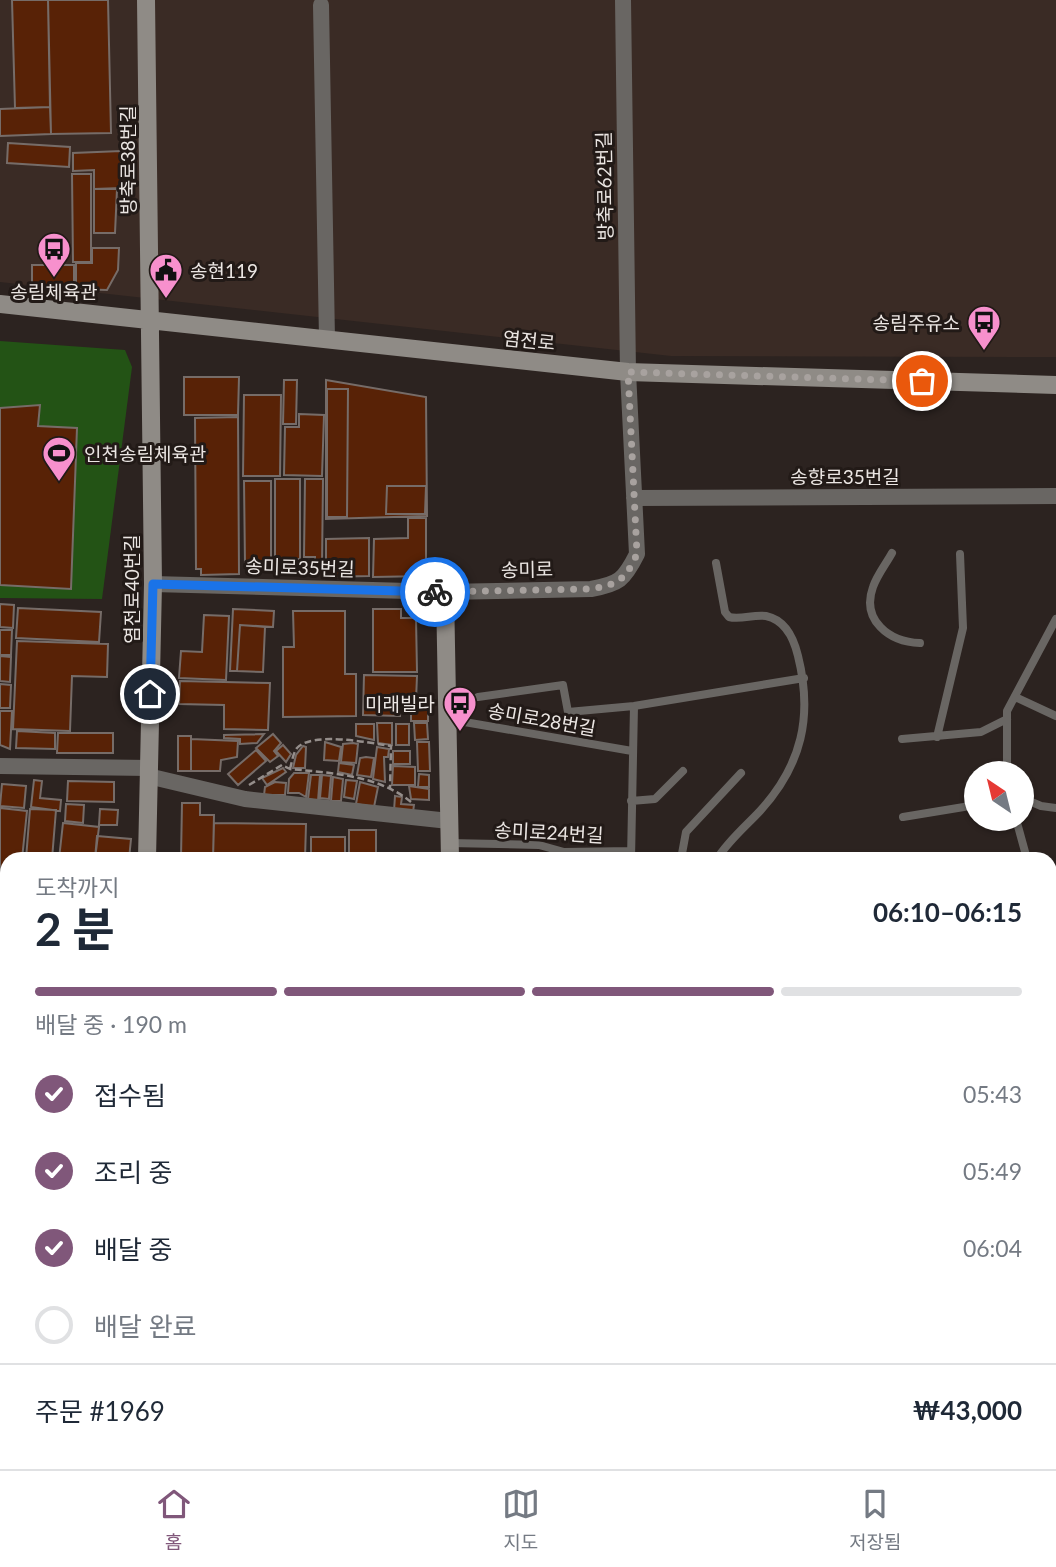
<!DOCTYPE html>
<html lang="ko">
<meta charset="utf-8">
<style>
:root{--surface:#fff;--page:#f6f6f7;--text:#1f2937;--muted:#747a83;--line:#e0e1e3;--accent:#80577a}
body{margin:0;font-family:Lato,"Noto Sans KR",sans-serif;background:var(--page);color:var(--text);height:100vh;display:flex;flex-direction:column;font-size:26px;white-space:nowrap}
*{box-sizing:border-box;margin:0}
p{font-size:23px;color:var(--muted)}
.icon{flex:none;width:38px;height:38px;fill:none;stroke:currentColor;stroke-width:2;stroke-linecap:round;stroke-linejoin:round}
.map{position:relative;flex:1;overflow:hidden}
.sheet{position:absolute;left:0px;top:852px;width:1057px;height:618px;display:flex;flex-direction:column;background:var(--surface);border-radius:21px 21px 0 0;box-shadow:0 2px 5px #0004}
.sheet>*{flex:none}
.needle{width:46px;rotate:325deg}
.buttons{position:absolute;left:964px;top:761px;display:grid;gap:14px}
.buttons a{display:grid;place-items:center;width:70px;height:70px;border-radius:50%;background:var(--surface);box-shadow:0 2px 5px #0004;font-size:35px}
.pin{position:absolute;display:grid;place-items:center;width:60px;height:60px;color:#fff;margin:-30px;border:4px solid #fff;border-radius:50%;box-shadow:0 2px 7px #0007}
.courier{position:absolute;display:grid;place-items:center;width:70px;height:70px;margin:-35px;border:5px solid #1a73e8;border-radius:50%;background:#fff;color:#222;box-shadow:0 2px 9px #0007}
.headline em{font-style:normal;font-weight:700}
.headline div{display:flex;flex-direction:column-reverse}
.headline{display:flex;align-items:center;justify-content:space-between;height:119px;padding:0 35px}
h1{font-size:46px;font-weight:700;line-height:52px}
.bar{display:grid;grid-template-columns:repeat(4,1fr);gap:10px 7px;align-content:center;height:84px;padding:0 35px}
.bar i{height:9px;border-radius:5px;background:var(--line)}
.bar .active{background:var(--accent)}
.bar p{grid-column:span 4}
.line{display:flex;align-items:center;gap:18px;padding:0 35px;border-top:2px solid var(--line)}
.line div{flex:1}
ol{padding:0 35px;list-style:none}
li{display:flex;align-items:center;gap:21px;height:77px}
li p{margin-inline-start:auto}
li .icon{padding:7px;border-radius:50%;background:var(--accent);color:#fff;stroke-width:4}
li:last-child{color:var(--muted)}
li i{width:38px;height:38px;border:4px solid var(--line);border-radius:50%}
.dock{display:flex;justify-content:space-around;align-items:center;height:98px;border-top:2px solid var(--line);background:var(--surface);font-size:19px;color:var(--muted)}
.dock a{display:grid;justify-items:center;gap:4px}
.dock .active{color:var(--accent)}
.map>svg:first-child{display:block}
.built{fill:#3a2b25}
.green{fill:#235315}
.building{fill:#582206;stroke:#766c68;stroke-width:2}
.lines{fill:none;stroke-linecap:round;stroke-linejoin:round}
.path{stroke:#958e8b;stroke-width:2.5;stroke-dasharray:7 3.5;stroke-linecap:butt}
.lane{stroke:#696663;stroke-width:8}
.street{stroke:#696663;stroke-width:16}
.secondary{stroke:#8f8b86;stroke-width:18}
.primary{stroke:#ada8a0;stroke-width:18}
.done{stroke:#a8a29f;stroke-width:7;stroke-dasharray:0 12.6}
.route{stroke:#1a73e8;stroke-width:9}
.labels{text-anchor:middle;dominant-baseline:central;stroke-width:6;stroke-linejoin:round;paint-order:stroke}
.street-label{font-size:19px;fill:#ebe6e3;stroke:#221a17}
.poi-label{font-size:19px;fill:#ebe6e3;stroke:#221a17;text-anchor:start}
</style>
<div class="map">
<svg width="1056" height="1469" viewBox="0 0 1056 1469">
<rect width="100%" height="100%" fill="#2c2320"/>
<path class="built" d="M0,0H1056V357L671,356L0,282Z"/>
<path class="green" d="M0,341L125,350L132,367L102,599L0,598Z"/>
<path class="building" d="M12,0H48L50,107L15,108Z
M48,0H108L111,133L51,134Z
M50,107L51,134L0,136V109Z
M8,143L70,147L69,167L7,163Z
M121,151L122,188L94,189V170L73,171V153Z
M72,174H91V262H73Z
M94,189H117L115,233H94Z
M92,248H119L118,270L107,290L76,289V263H92Z
M32,265H74V287H32Z
M184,377H239L238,415H184Z
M284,380H297L296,424H283Z
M326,380L426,397L427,516L326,519Z
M327,389H348L347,517H327Z
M244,395H281L280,476H243Z
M40,405L38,426L77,428L71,589L0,585V408Z
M299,414L324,415L322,476L284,475L285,427H299Z
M238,417L239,574L201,575V569H196L195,418Z
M275,479H300V559H275Z
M305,479H323L322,566H315V557H304Z
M244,481H271V564L245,565Z
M387,486H426L425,514H386Z
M408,518H426V576L373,577L374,539L408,538Z
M369,538V576L326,577V539Z
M0,604L14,605L13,628L0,627Z
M18,608L101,612L99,642L16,638Z
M233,609L274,611L273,627L240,625L237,671H230Z
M373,609H401V618H416L417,672H373Z
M293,611H345V674H356V716L283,717V647H294Z
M204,615L229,616L226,680L179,678L181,651L202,652Z
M240,625L265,627L263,672L237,671Z
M0,630H12L11,655H0Z
M17,641L108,644L107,677L72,676L70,731L13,729Z
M0,656L11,657L10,682L0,681Z
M364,675L417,676L416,700H400V716L363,715Z
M180,681L270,683L268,730L224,729V705L179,704Z
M0,684L11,685L10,708H0Z
M411,710H428V721H411Z
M0,711H12L10,749L0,745Z
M377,723H392V745L378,743Z
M414,723H427L428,739L415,740Z
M356,724H374V740L356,736Z
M396,724H409V745H396Z
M17,731L55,733V749L16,748Z
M58,733H113V753H57Z
M264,734L257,743L240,744V739L224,738V735Z
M273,734L281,743L274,751L278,756L270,762L256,748Z
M178,736H191V771H178Z
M191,739L238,741L237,757L221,760L220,771H191Z
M325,742L341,747L339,761L324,760Z
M417,742H429L430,771H418Z
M353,743L358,744L356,763L341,762L343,744Z
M283,745L291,754L286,762L276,751Z
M303,746L306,747L305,768H293L296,755Z
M377,747L389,749L388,757H384L385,782L373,779Z
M256,750L266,761L238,785L228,774Z
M393,751H410V764H393Z
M366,757L374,758L371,777L357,775L360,758Z
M339,763L354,765L352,775L338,772Z
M393,766L415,767V785H392Z
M283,768L286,772L267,785L262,778Z
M294,773H309L306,797L299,793H288L289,779Z
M419,774L429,775V787H418Z
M311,775H320L318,801L308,799Z
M322,775L331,776L329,799L320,798Z
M333,777L343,779L341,801H331Z
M34,780L42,781L40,798L61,800L60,811L31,807Z
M346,780L357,781L354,799L344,797Z
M68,781L114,782V802L67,801Z
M275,782L286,783L285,795H264L265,787Z
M360,782L378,787L374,807L356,804Z
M2,784L26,786L24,808L0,806Z
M409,786L429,789V800L411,799Z
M395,796L402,797L401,804L414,805L413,812L394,811Z
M182,803H200V815H214L213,859L181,858Z
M66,804L84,805L83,823L65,821Z
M0,808L27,811L22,859H7V877L0,876Z
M30,809L56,810L52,859H26Z
M100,809L118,810L117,825H99Z
M63,823L99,827L95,859H59Z
M214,823L306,824L305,859H213Z
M349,830H376V859H349Z
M97,836L131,839L129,859H95Z
M311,837H345V859H311Z
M0,919L7,920V969H0Z
M0,1003H7V1050H0Z
M0,1171L7,1172V1259H0Z
M0,1309L7,1310V1334H0Z"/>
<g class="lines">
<path class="path" d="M290,769C292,762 293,753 297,748C313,731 370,743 391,746L390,788
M249,785L282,765L290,769C331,773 378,775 411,802"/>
<path class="lane" d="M892,553C886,564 877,575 873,587C861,620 889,642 920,643
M716,563L725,612L729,617C741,620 754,614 766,616C785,620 794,639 798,656C813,716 802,765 760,811C746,826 728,841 717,859
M478,697L563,685L568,712L634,706L804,678
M1015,697L1056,716
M447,719L632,751
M937,737L963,628L960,554
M902,739L981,732L1007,719
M1007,774V711L1056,619
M1022,798L1041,806L1056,808
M631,801L655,799L683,771
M903,817L976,805
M1016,819L1027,859
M450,843L539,845L564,852L631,851
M631,859L634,706
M681,859L686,832L741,773
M0,899L7,900
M1050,928L1056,942
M0,982H7
M1050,1143L1056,1141
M0,1371H2
M187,1463L188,1469
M498,1463V1469
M595,1463L596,1469
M646,1463L647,1469
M1,1469L17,1463
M528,1469L549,1463"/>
<path class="street" d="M321,5L327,339
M634,498L1056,496
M153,584L445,592L591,589C619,584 624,580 637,554L628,372L623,0
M0,766L149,768
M148,776L245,799L449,821
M282,1463L286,1469
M687,1463V1469
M453,1469V1463"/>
<path class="secondary" d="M146,0L153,584L147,859
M0,304L628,372L1056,385
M445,592L450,859
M1050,1224L1056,1223
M1050,1257L1056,1256
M0,1282L7,1283"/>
<path class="primary" d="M0,1437L7,1434
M158,1463L161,1469"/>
</g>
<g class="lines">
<path class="done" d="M435,592L591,589C619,584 625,580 637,554L628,372L922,381"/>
<path class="route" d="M150,694L153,584L435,592"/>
</g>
<defs>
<symbol id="bus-pin" viewBox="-11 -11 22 30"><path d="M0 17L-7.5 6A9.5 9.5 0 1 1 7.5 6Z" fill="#f790cd" stroke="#221a17"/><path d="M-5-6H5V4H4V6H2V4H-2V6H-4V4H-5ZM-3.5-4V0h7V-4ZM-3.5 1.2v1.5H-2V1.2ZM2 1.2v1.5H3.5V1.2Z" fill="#111"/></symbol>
<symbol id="civic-pin" viewBox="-11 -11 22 30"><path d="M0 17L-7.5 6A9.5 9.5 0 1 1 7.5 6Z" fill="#f790cd" stroke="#221a17"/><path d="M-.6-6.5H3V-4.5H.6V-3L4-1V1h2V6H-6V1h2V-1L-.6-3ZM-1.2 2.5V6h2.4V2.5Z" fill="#111"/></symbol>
<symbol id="stadium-pin" viewBox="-11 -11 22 30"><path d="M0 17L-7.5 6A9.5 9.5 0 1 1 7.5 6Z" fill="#f790cd" stroke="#221a17"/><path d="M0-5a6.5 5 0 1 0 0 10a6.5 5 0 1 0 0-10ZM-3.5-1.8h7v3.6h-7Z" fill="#111"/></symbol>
</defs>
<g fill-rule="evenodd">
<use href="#bus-pin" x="35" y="230" width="38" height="52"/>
<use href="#civic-pin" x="147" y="251" width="38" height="52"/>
<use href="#bus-pin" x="965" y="303" width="38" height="52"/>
<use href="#stadium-pin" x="40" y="434" width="38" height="52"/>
<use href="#bus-pin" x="441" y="684" width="38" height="52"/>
</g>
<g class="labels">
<g class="street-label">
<text transform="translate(127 160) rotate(-90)">방축로38번길</text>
<text transform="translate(604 186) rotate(-91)">방축로62번길</text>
<text transform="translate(529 340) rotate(6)">염전로</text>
<text x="845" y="476">송향로35번길</text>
<text transform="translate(300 567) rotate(2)">송미로35번길</text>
<text transform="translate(527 569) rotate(-1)">송미로</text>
<text transform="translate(131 589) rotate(-90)">염전로40번길</text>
<text transform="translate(542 719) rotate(10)">송미로28번길</text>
<text transform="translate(549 832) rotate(3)">송미로24번길</text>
</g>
<g class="poi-label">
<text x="190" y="270">송현119</text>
<text x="54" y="291" text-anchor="middle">송림체육관</text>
<text x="960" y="322" text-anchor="end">송림주유소</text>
<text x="84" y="453">인천송림체육관</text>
<text x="435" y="703" text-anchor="end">미래빌라</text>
</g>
</g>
</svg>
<div class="buttons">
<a><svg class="needle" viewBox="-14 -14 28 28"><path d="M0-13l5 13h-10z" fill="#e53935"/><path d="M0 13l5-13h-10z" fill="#747a83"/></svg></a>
</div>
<div class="pin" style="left:922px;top:381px;background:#ea580c"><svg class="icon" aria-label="bag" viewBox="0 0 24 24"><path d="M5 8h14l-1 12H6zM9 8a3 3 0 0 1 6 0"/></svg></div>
<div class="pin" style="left:150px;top:694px;background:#1f2937"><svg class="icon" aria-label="home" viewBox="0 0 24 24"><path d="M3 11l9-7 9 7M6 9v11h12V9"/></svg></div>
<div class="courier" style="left:435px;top:592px"><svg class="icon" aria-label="bike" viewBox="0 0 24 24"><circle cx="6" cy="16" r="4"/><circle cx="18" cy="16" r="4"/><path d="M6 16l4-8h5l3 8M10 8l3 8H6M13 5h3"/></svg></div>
<section class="sheet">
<div class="headline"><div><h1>2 분</h1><p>도착까지</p></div><em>06:10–06:15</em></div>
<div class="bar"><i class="active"></i><i class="active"></i><i class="active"></i><i></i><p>배달 중 · 190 m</p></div>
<ol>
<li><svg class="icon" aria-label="check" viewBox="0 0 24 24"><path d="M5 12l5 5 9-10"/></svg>접수됨<p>05:43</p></li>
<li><svg class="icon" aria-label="check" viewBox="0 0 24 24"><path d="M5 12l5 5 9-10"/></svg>조리 중<p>05:49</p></li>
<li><svg class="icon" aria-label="check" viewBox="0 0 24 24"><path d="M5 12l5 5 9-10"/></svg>배달 중<p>06:04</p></li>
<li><i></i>배달 완료</li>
</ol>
<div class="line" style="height:91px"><div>주문 #1969</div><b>₩43,000</b></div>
</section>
</div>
<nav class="dock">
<a class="active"><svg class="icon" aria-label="home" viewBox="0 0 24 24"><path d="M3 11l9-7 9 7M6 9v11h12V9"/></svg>홈</a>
<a><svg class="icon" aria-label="map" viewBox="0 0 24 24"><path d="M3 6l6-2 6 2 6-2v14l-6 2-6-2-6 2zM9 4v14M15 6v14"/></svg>지도</a>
<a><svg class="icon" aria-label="saved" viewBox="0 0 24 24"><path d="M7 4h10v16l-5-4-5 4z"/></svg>저장됨</a>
</nav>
